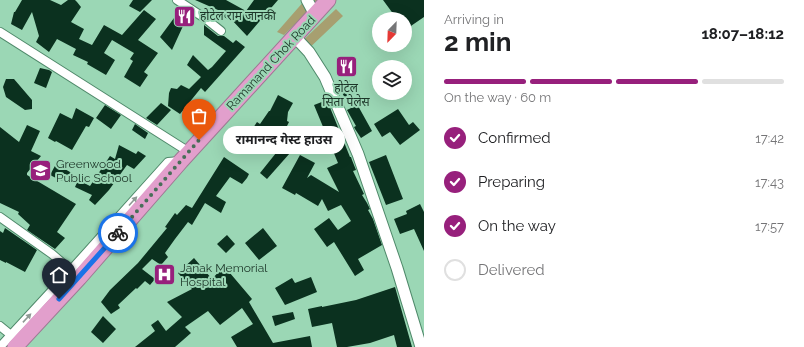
<!DOCTYPE html>
<meta charset="utf-8">
<style>
:root{--surface:#fff;--page:#f2f2f2;--text:#202124;--muted:#757577;--line:#e0e0e0;--accent:#97207c}
body{margin:0;font-family:Raleway,"Noto Sans Devanagari",sans-serif;background:var(--page);color:var(--text);height:100vh;display:flex;flex-direction:column;font-size:15px;white-space:nowrap}
*{box-sizing:border-box;margin:0}
p{font-size:13px;color:var(--muted)}
.icon{flex:none;width:22px;height:22px;fill:none;stroke:currentColor;stroke-width:2;stroke-linecap:round;stroke-linejoin:round}
.map{position:relative;flex:1;overflow:hidden}
.sheet{display:flex;flex-direction:column;background:var(--surface);width:380px}
.sheet>*{flex:none}
.needle{width:26px;rotate:203deg}
.controls{position:absolute;left:372px;top:12px;display:grid;gap:8px}
.controls a{display:grid;place-items:center;width:40px;height:40px;border-radius:50%;background:var(--surface);box-shadow:0 4px 16px #0002;font-size:20px}
.pin{position:absolute;display:grid;place-items:center;width:34px;height:34px;color:#fff;margin:-41px -17px;border-radius:50% 50% 50% 0;rotate:-45deg;box-shadow:0 0 4px #0007}
.pin .icon{rotate:45deg}
.courier{position:absolute;display:grid;place-items:center;width:40px;height:40px;margin:-20px;border:3px solid #1a73e8;border-radius:50%;background:#fff;color:#222;box-shadow:0 1px 5px #0007}
.bubble{position:absolute;height:28px;border-radius:14px;background:var(--surface);box-shadow:0 4px 16px #0002;font-size:13px;font-weight:700;line-height:28px;text-align:center}
.headline em{font-style:normal;font-weight:700}
.headline div{display:flex;flex-direction:column-reverse}
.headline{display:flex;align-items:center;justify-content:space-between;height:68px;padding:0 20px}
h1{font-size:26px;font-weight:700;line-height:30px}
.bar{display:grid;grid-template-columns:repeat(4,1fr);gap:6px 4px;align-content:center;height:48px;padding:0 20px}
.bar i{height:5px;border-radius:3px;background:var(--line)}
.bar .selected{background:var(--accent)}
.bar p{grid-column:span 4}
ol{padding:0 20px;list-style:none}
li{display:flex;align-items:center;gap:12px;height:44px}
li p{margin-inline-start:auto}
li .icon{padding:4px;border-radius:50%;background:var(--accent);color:#fff;stroke-width:4}
li:last-child{color:var(--muted)}
li i{width:22px;height:22px;border:2px solid var(--line);border-radius:50%}
main{display:flex;flex:1;min-height:0}
.map>svg:first-child{display:block}
.green{fill:#a79f70}
.building{fill:#0b311f}
.lines{fill:none;stroke-linecap:round;stroke-linejoin:round}
.street-casing{stroke:#4f896a;stroke-width:10}
.secondary-casing{stroke:#4f896a;stroke-width:13}
.highway-casing{stroke:#9d7a93;stroke-width:17}
.street{stroke:#fff;stroke-width:8}
.secondary{stroke:#fff;stroke-width:11}
.highway{stroke:#e29fcc;stroke-width:15}
.oneway{fill:#8e9a94}
.done{stroke:#486e59;stroke-width:4;stroke-dasharray:0 7.2}
.route{stroke:#1a73e8;stroke-width:5}
.labels{text-anchor:middle;dominant-baseline:central;stroke-width:4;stroke-linejoin:round;paint-order:stroke}
.poi-label{font-size:12px;fill:#1c3528;stroke:#9bd7b5;text-anchor:start}
.street-label{font-size:12px;fill:#1c3528;stroke:#9bd7b5}
</style>
<main>
<div class="map">
<svg width="424" height="347" viewBox="0 0 424 347">
<rect width="100%" height="100%" fill="#9bd7b5"/>
<path class="green" d="M305,0H319L284,35L277,32Z
M336,9L343,16L303,54L296,47Z"/>
<path class="building" d="M22,0H50L61,5L68,0H75L77,2L81,7L71,22L84,29L79,39L92,45L104,25L122,35L144,10L156,19L138,40L158,53L144,72L148,75L140,87L124,77L133,61L130,59L134,53L112,40L104,53L115,60L106,75L87,64L88,62L73,55L76,49L57,39L49,52L36,42L39,36L32,12L22,30L11,24L14,12H15Z
M133,0H152L140,12L129,6Z
M195,0H226L246,11L254,0H278L247,36L230,18L229,20L216,12L218,10Z
M383,0H424V17L405,30V19H397Z
M174,18L183,26L172,50L160,37Z
M204,25L218,36H224L233,43L236,40L245,47L205,92L201,88L180,114L168,106L169,93L171,88L177,89L181,85L189,89L201,77L187,65L193,55L208,70L212,67L226,51L204,35Z
M40,68L49,70L52,72L46,88L34,83Z
M6,79H14L32,100V109L25,110L6,97L3,87Z
M349,80L356,92L352,95L372,131L361,138L355,129L354,127L356,126L347,110L351,108L338,86Z
M278,95L293,103L288,112L287,121L289,122L285,130L282,128L274,141L290,153L267,179L260,173L276,153L263,143L260,151L250,146L257,130L253,128L257,122L260,124L269,111H270Z
M327,100L350,157H351L352,160L356,170L353,171L364,194L362,195L367,203L370,209L368,210L373,219L382,245L358,259L364,270L355,276L334,242L327,247L314,229L329,218L338,230L351,221L341,205L328,211L322,199L318,206L296,193L295,195L282,188L300,155L315,163L307,178L311,175L339,192L327,168L338,163L314,105Z
M161,103L171,110L157,125L146,118Z
M105,105L121,115L111,129L96,118Z
M76,108L94,118L89,127L86,126L72,150L56,141L55,142L48,138L60,113L72,119Z
M398,109L409,125L413,122L420,130L400,145L390,132L382,137L374,124Z
M135,124L148,133L145,139L132,130Z
M27,125L40,131L31,151L41,156L27,173V175L76,204L57,232L65,238L55,249L27,230L30,225L18,214L19,212L0,203V127L19,142Z
M119,145L136,154L138,151L146,156L134,169L127,165L109,190L95,205L89,200L92,195L75,187L78,180L90,186L110,156L115,159Z
M386,155L403,199L386,205L369,162Z
M224,157L249,174L247,178L242,184L230,177L216,196L226,202L221,213L205,203L192,225L188,222L175,239L165,253L168,257L161,265L152,259L142,269L155,279L150,285L145,281L137,289L136,288L118,305L120,308L111,314L101,302L110,290L138,263L167,228L165,227L175,213L177,215L186,205L192,208Z
M56,164L77,176L72,182L64,178L62,181L50,175Z
M420,204L424,212V251L414,229L400,234L394,219L407,214L406,211Z
M5,228L37,250L25,272L6,262V263L0,260V231L3,233Z
M263,228L277,246L259,260L245,243Z
M227,235L235,244L226,253L217,244Z
M194,258L212,279L224,266L252,299L249,302L273,343L310,336L312,347H237L231,337L253,324L242,308L220,325L208,311L185,327L191,333L175,347H135L155,331L151,325L158,320L166,331L182,317L167,302L192,289L178,273Z
M311,277L317,292L285,305L275,288L292,278L295,283Z
M395,287L412,347H397L394,335L370,343L347,347H337L332,323L312,327L308,309L322,306V307L356,300Z
M293,312L295,319L275,326L272,316Z
M103,316L116,329L103,343L91,332Z"/>
<g class="lines">
<defs>
<path id="street" d="M177,0L206,19L221,31
M0,32L189,152
M0,217L52,254L74,273
M0,326L11,335
M0,347L71,270L168,162L181,161"/>
<path id="secondary" d="M307,0L315,15
M295,37L309,52L325,77L358,154L397,268L421,347"/>
<path id="highway" d="M15,347L79,278L181,161L328,0"/>
</defs>
<use href="#street" class="street-casing"/>
<use href="#secondary" class="secondary-casing"/>
<use href="#highway" class="highway-casing"/>
<use href="#street" class="street"/>
<use href="#secondary" class="secondary"/>
<use href="#highway" class="highway"/>
</g>
<defs><path id="oneway-solid" d="M-6-.8H1V-3.2L6.5 0L1 3.2V.8H-6Z"/></defs>
<g class="oneway">
<use href="#oneway-solid" transform="translate(133 201) rotate(-48)"/>
<use href="#oneway-solid" transform="translate(27 318) rotate(-47)"/>
</g>
<g class="lines">
<path class="done" d="M118,233L199,140"/>
<path class="route" d="M59,299L118,233"/>
</g>
<defs>
<symbol id="restaurant-square" viewBox="-11 -11 22 22"><rect x="-9" y="-9" width="18" height="18" rx="4" fill="#97207c" stroke="#9bd7b5"/><path d="M-5-6h1v4h1v-4h1v4h1v-4h1v5L-1.5 .5V6h-2V.5L-5-1ZM5-6V6H3V1.5H1.5Q1.5-4 5-6Z" fill="#fff"/></symbol>
<symbol id="school-square" viewBox="-11 -11 22 22"><rect x="-9" y="-9" width="18" height="18" rx="4" fill="#97207c" stroke="#9bd7b5"/><path d="M0-5L7-2L0 1L-7-2ZM-4 1L0 2.5L4 1V4Q0 6-4 4Z" fill="#fff"/></symbol>
<symbol id="hospital-square" viewBox="-11 -11 22 22"><rect x="-9" y="-9" width="18" height="18" rx="4" fill="#97207c" stroke="#9bd7b5"/><path d="M-5-5h3v3.5h4V-5h3V5h-3V1.5h-4V5h-3Z" fill="#fff"/></symbol>
</defs>
<g fill-rule="evenodd">
<use href="#restaurant-square" x="172" y="4" width="25" height="25"/>
<use href="#restaurant-square" x="334" y="54" width="25" height="25"/>
<use href="#school-square" x="28" y="158" width="25" height="25"/>
<use href="#hospital-square" x="152" y="262" width="25" height="25"/>
</g>
<g class="labels">
<g class="poi-label">
<text x="200" y="16">होटेल राम जानकी</text>
<text x="346" y="88" text-anchor="middle">होटेल<tspan x="346" dy="14">सिता पेलेस</tspan></text>
<text x="56" y="164">Greenwood<tspan x="56" dy="14">Public School</tspan></text>
<text x="180" y="268">Janak Memorial<tspan x="180" dy="14">Hospital</tspan></text>
</g>
<g class="street-label">
<text transform="translate(271 63) rotate(-47)">Ramanand Chok Road</text>
</g>
</g>
</svg>
<div class="controls">
<a><svg class="needle" viewBox="-14 -14 28 28"><path d="M0-13l5 13h-10z" fill="#e53935"/><path d="M0 13l5-13h-10z" fill="#757577"/></svg></a>
<a><svg class="icon" aria-label="layers" viewBox="0 0 24 24"><path d="M12 4l9 5-9 5-9-5zM3 14l9 5 9-5"/></svg></a>
</div>
<div class="pin" style="left:199px;top:140px;background:#ea580c"><svg class="icon" aria-label="bag" viewBox="0 0 24 24"><path d="M5 8h14l-1 12H6zM9 8a3 3 0 0 1 6 0"/></svg></div>
<div class="pin" style="left:59px;top:299px;background:#1f2937"><svg class="icon" aria-label="home" viewBox="0 0 24 24"><path d="M3 11l9-7 9 7M6 9v11h12V9"/></svg></div>
<div class="courier" style="left:118px;top:233px"><svg class="icon" aria-label="bike" viewBox="0 0 24 24"><circle cx="6" cy="16" r="4"/><circle cx="18" cy="16" r="4"/><path d="M6 16l4-8h5l3 8M10 8l3 8H6M13 5h3"/></svg></div>
<div class="bubble" style="left:223px;top:126px;width:122px">रामानन्द गेस्ट हाउस</div>
</div>
<section class="sheet">
<div class="headline"><div><h1>2 min</h1><p>Arriving in</p></div><em>18:07–18:12</em></div>
<div class="bar"><i class="selected"></i><i class="selected"></i><i class="selected"></i><i></i><p>On the way · 60 m</p></div>
<ol>
<li><svg class="icon" aria-label="check" viewBox="0 0 24 24"><path d="M5 12l5 5 9-10"/></svg>Confirmed<p>17:42</p></li>
<li><svg class="icon" aria-label="check" viewBox="0 0 24 24"><path d="M5 12l5 5 9-10"/></svg>Preparing<p>17:43</p></li>
<li><svg class="icon" aria-label="check" viewBox="0 0 24 24"><path d="M5 12l5 5 9-10"/></svg>On the way<p>17:57</p></li>
<li><i></i>Delivered</li>
</ol>
</section>
</main>
